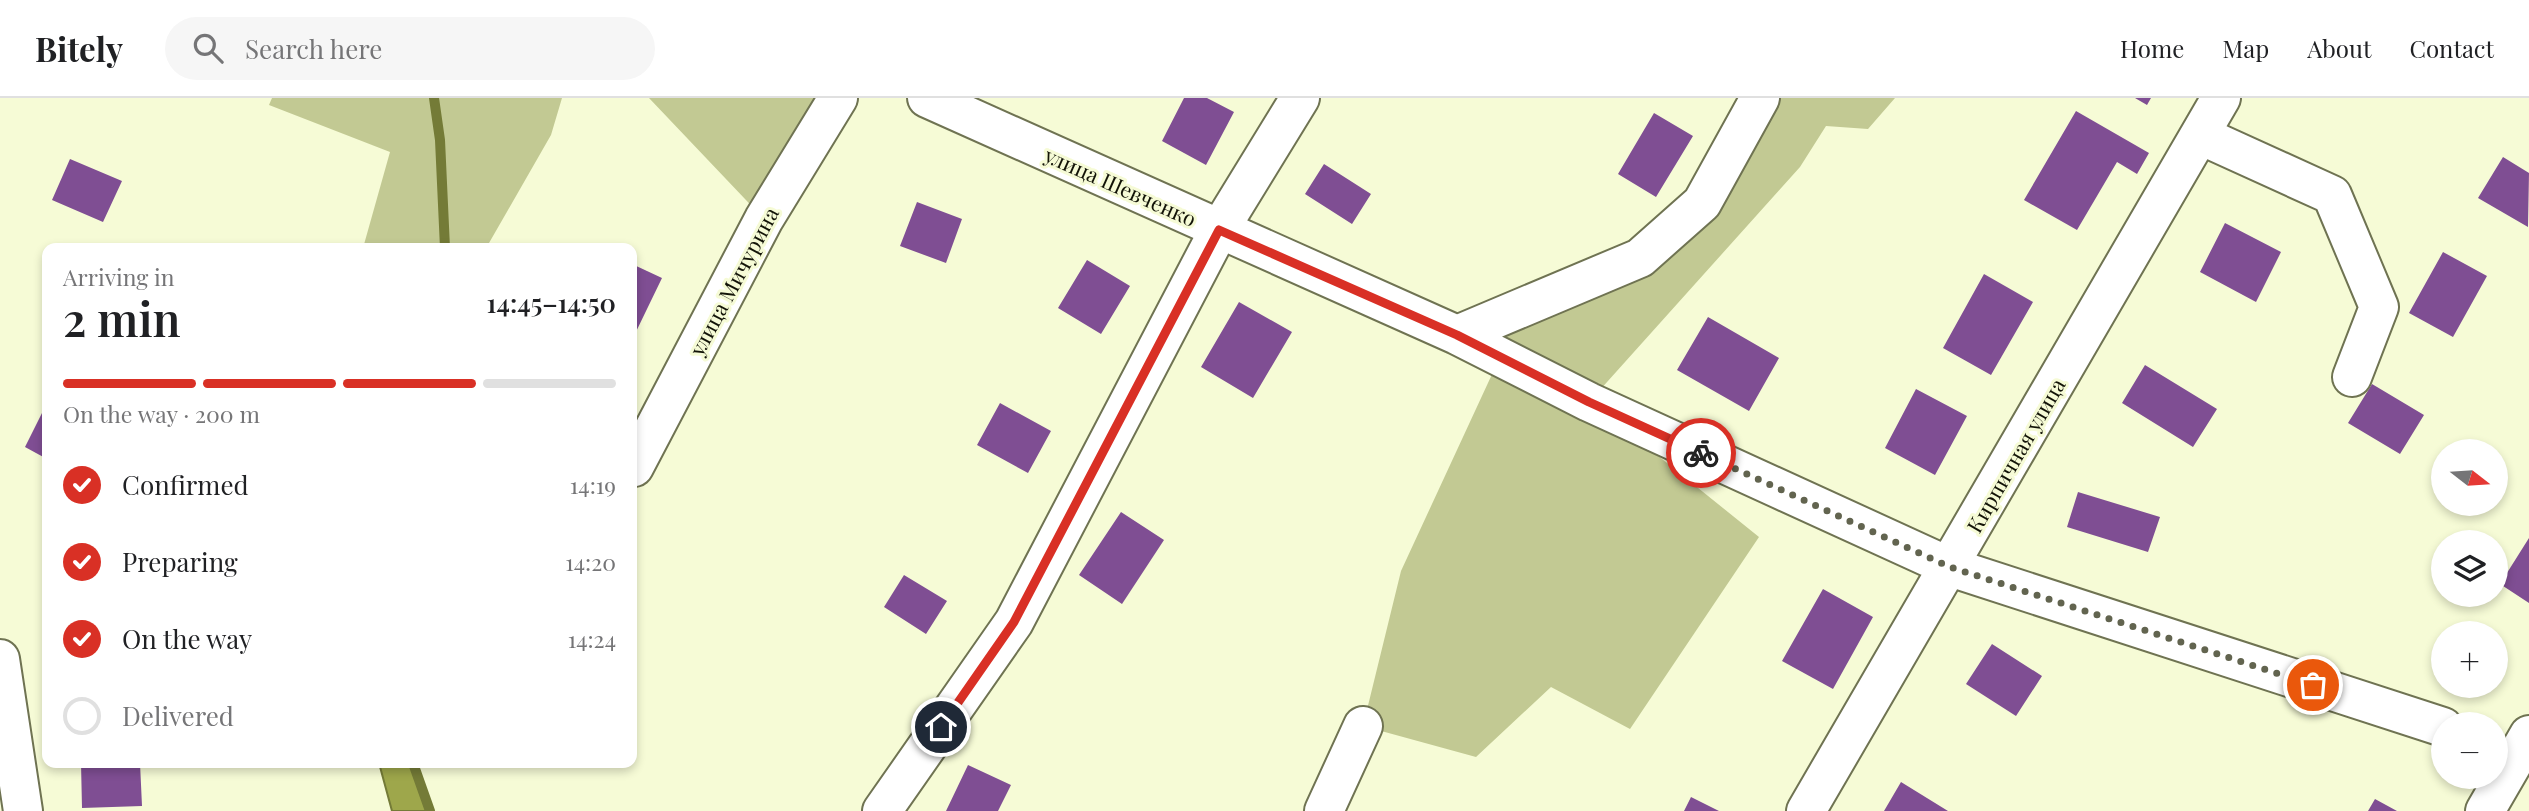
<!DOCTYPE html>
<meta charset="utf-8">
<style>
:root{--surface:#fff;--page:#f6f6f6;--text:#202124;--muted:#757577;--line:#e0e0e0;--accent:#d93025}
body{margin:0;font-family:"Playfair Display",serif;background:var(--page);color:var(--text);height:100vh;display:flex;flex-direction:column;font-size:26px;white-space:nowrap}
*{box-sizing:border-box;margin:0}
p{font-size:23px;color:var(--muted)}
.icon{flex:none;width:38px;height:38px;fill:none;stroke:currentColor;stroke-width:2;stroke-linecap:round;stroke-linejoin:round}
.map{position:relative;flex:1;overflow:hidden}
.details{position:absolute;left:42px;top:145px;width:595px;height:525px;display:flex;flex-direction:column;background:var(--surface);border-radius:14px;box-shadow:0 4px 10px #0003}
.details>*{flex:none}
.needle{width:46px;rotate:107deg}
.tools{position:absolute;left:2431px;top:341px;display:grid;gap:14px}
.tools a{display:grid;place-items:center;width:77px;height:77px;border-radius:50%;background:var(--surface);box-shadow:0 4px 10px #0003;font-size:35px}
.pin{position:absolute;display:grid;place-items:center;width:60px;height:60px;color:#fff;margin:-30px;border:4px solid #fff;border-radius:50%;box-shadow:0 2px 7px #0007}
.courier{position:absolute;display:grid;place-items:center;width:70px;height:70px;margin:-35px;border:5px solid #d93025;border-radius:50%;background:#fff;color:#222;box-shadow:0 2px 9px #0007}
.head em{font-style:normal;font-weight:600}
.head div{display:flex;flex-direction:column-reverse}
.head{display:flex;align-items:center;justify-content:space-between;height:119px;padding:0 21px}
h1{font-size:46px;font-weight:600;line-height:52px}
.bar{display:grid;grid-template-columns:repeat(4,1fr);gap:10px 7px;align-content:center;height:84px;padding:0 21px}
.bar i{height:9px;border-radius:5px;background:var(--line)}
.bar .active{background:var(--accent)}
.bar p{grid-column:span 4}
ol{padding:0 21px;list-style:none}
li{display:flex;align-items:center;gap:21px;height:77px}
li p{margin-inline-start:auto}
li .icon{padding:7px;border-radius:50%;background:var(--accent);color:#fff;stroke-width:4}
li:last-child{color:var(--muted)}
li i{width:38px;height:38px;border:4px solid var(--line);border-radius:50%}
header{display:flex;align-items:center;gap:42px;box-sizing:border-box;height:98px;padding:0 35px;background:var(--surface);border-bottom:2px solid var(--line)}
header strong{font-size:33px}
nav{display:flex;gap:38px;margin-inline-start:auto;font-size:24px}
.search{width:490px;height:63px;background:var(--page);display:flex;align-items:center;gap:18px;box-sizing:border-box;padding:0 24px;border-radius:38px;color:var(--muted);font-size:26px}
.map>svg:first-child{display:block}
.green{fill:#c2c993}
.water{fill:#9ea74b;stroke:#747b37;stroke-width:2}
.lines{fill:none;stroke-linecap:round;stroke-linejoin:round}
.stream{stroke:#747b37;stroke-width:10}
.building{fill:#7f4e93}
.minor-casing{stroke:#6f7352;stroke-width:42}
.minor{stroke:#fff;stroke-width:38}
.done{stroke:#62644f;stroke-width:7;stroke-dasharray:0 12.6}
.route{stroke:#d93025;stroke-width:9}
.labels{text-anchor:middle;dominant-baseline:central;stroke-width:6;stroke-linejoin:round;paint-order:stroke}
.street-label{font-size:21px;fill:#121307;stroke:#f6fbd6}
</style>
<header>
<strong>Bitely</strong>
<div class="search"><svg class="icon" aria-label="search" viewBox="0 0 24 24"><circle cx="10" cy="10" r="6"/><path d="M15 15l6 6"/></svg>Search here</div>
<nav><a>Home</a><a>Map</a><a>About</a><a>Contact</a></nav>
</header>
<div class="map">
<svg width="2529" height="713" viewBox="0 0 2529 713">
<rect width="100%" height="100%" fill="#f6fbd6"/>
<path class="green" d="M272,0H562L551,37L489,145L488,150H363L390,54L269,7Z
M649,0H838L764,121Z
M1760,0H1895L1868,31L1826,28L1800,69L1590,303L1759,439L1630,631L1551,589L1476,659L1363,628L1401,473L1500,259L1457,237L1640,160Z"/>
<path class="water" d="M379,665H413L430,713H392Z"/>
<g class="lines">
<path class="stream" d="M434,0L440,42L445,150
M413,665L430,713"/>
</g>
<path class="building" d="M1184,0H1207L1234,14L1206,67L1162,43Z
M2135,0H2151L2147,7Z
M2076,13L2149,55L2137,76L2117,64L2077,132L2024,102Z
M1654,15L1693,38L1656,99L1618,76Z
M2503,59L2529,75L2528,129L2478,100Z
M70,61L122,83L103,124L52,102Z
M1324,66L1371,96L1352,126L1305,96Z
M917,104L962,121L946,165L900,148Z
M2225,125L2281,154L2256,204L2200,174Z
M2443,154L2487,178L2453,239L2409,215Z
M1087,162L1130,188L1101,236L1058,210Z
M632,166L662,180L632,242Z
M1984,176L2033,204L1991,277L1943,250Z
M1239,204L1292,234L1253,300L1201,269Z
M1708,219L1779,260L1749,313L1677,272Z
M2145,267L2217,311L2193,349L2122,305Z
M2372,286L2424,317L2400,356L2348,325Z
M1916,291L1967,318L1935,377L1885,350Z
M47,305V361L25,349Z
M1000,305L1051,333L1028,375L977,347Z
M2078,394L2160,419L2148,454L2067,429Z
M1121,414L1164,442L1122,506L1079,477Z
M2529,440V505L2500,486Z
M904,477L947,503L926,536L884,509Z
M1823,491L1873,519L1833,591L1782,563Z
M1992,546L2042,578L2016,618L1966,586Z
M81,665H140L142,708L82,710Z
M968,667L1011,687L998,713H946Z
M1901,684L1948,713H1884Z
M1691,699L1719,713H1684Z
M2375,701L2397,713H2368Z"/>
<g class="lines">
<defs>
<path id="minor" d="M927,0L1457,237L1589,304L1950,469L2443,629
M2200,37L2332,97L2379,209L2352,279
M1457,237L1640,160L1702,105L1760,0
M634,369L764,121L838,0
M0,561L23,713
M882,713L1014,524L1219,132L1300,0
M1324,713L1363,628
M1806,713L2221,0
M2485,713L2529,637"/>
</defs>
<use href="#minor" class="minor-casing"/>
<use href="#minor" class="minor"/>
</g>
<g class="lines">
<path class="done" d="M1701,355L1950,469L2313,587"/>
<path class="route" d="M941,629L1014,524L1219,132L1457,237L1589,304L1701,355"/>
</g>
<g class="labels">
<g class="street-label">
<text transform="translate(1121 88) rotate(24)">улица Шевченко</text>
<text transform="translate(733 183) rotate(-62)">улица Мичурина</text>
<text transform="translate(2015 357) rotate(-60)">Кирпичная улица</text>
</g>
</g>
</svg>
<div class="tools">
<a><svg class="needle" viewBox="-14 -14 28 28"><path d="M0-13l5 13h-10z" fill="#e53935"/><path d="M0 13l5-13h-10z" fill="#757577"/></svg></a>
<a><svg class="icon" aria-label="layers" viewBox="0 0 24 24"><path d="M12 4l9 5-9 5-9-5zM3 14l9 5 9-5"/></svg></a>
<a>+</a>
<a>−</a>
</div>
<div class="pin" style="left:2313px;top:587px;background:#ea580c"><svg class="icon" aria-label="bag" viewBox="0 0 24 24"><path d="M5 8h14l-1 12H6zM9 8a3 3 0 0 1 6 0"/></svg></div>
<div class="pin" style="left:941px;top:629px;background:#1f2937"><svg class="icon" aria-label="home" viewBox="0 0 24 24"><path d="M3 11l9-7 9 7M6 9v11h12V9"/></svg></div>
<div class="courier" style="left:1701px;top:355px"><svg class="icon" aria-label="bike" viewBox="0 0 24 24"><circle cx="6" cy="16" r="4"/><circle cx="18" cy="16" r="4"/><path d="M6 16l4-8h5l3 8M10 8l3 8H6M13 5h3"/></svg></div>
<section class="details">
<div class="head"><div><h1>2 min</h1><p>Arriving in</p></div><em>14:45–14:50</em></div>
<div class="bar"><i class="active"></i><i class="active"></i><i class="active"></i><i></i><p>On the way · 200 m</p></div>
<ol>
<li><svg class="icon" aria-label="check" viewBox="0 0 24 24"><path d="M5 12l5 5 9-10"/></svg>Confirmed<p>14:19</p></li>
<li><svg class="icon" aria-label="check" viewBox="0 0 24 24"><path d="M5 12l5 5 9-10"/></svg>Preparing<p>14:20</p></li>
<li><svg class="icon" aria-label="check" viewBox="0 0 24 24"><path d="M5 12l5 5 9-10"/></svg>On the way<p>14:24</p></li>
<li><i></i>Delivered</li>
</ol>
</section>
</div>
